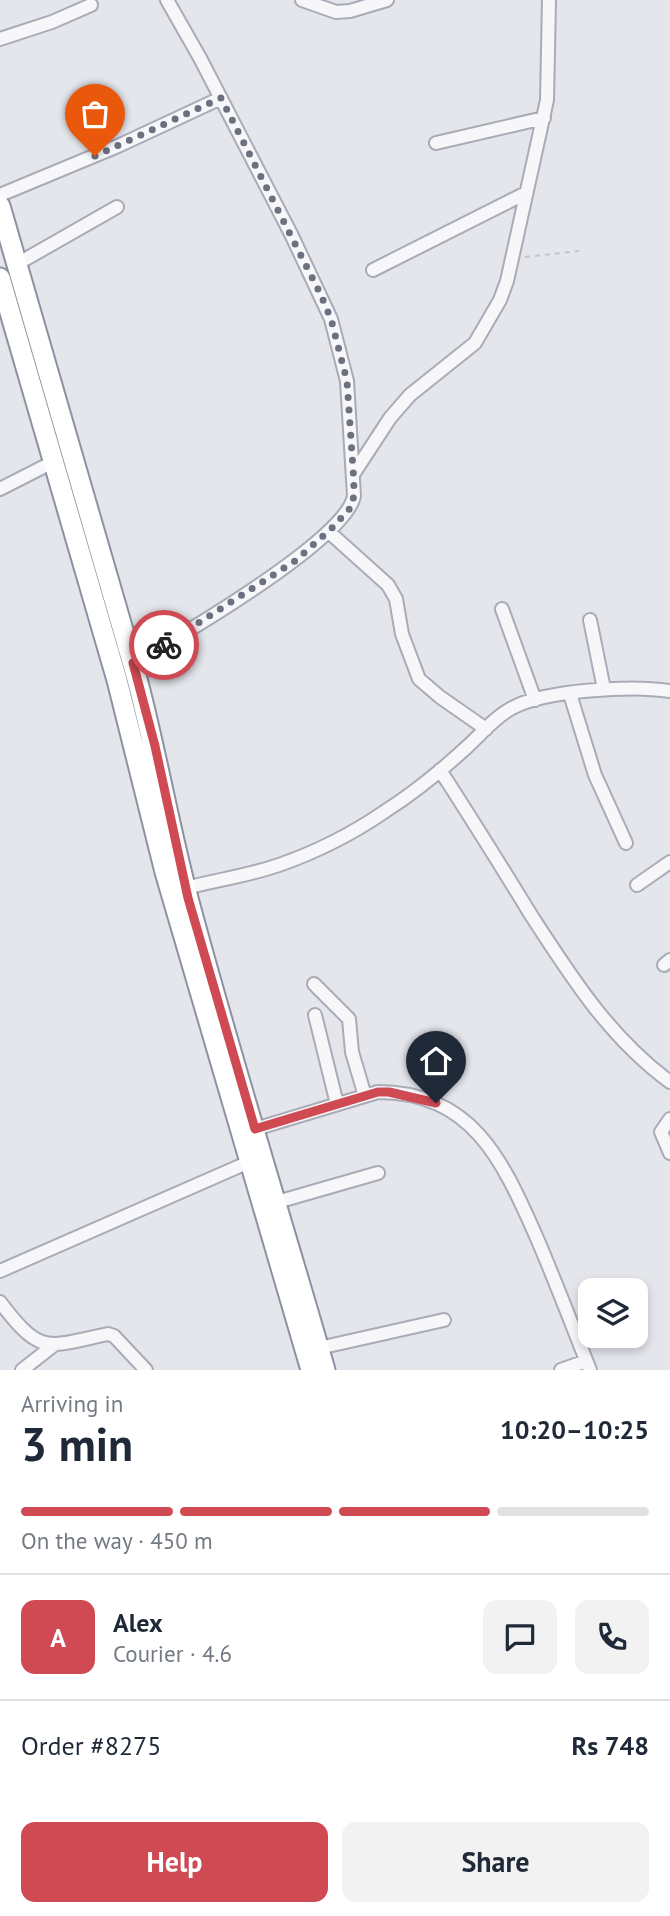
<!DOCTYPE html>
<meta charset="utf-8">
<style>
:root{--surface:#fff;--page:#f2f2f3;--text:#1f2937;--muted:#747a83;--line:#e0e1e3;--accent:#cf4a53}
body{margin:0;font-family:"PT Sans",sans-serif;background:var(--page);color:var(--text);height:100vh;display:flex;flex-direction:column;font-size:26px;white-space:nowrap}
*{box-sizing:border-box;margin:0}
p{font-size:23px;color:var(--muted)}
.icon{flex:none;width:38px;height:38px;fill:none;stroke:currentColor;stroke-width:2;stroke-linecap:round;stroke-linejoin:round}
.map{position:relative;height:1370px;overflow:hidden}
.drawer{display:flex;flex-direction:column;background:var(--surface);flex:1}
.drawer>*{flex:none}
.buttons{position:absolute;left:578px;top:1278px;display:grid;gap:14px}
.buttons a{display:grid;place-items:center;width:70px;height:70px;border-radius:14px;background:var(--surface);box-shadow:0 4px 10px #0003;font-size:35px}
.pin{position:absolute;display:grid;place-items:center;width:60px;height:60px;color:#fff;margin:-72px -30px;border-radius:50% 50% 50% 0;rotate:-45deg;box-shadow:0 0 7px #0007}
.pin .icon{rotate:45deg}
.courier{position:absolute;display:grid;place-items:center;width:70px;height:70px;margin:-35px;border:5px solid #cf4a53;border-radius:50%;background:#fff;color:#222;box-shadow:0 2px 9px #0007}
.head em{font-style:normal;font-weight:600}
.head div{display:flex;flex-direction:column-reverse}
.head{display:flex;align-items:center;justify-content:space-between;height:119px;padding:0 21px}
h1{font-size:46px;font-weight:600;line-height:52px}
.bar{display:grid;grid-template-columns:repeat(4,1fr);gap:10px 7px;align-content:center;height:84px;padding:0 21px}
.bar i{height:9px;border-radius:5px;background:var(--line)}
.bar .selected{background:var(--accent)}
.bar p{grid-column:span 4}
.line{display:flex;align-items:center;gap:18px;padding:0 21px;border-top:2px solid var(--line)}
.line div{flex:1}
.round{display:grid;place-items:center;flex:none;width:74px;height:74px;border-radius:14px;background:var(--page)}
.primary-button{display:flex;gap:14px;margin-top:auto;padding:14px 21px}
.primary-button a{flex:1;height:80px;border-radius:14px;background:var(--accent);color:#fff;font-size:28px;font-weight:600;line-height:80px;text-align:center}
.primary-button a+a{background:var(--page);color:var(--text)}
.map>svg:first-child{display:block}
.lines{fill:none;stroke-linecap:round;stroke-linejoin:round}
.minor-casing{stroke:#a9acb6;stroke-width:16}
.highway-casing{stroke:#8b92a2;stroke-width:23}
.path{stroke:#c2c4cb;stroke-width:2;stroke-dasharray:5 5;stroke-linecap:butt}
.minor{stroke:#f7f7fa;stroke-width:12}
.highway{stroke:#fff;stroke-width:19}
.done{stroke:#6c717f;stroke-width:7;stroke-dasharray:0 12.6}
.route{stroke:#cf4a53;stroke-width:9}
</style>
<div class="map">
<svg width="670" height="1370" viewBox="0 0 670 1370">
<rect width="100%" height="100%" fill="#e4e6ec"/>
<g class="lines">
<defs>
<path id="minor" d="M302,0L336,12L350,11L387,0
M0,39L52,22L91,5
M436,143L544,118
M0,195L118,146L221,98
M17,264L117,207
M373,270L526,193
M354,473L390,418L410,395L475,343L500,300L507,281L547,100L549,0
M0,489L53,462
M329,532L388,585L396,599L402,634L419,679L440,697L486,729
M502,609L535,700
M590,620L604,689
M133,663C177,638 346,540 354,496L347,381L331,319L291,234L200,58L167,0
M570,694L595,775L626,843
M440,770C471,818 501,866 531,915C572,978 609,1037 670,1082
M637,885L670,862
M186,888C217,880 250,875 279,865C316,852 352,834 384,812C414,793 442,770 468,746C482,733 495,717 512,708C545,690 633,685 670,691
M664,965L670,960
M314,984L349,1019L352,1052L365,1096
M315,1015L337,1104
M670,1119L661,1132L670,1153
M255,1129L378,1092C473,1092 503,1162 536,1236C555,1280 572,1325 590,1370
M277,1202L378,1173
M0,1271L249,1162
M0,1302C41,1356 46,1347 108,1334L114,1336L146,1370
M319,1348L444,1320
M22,1370L54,1345
M561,1370L586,1361"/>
<path id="highway" d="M0,206L136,675C156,750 169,827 189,902C231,1059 280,1214 325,1370
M0,278L117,680L165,872L311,1370"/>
</defs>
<use href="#minor" class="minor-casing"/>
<use href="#highway" class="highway-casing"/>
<path class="path" d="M525,257L579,251"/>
<use href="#minor" class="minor"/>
<use href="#highway" class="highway"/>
</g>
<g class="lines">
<path class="done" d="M95,156L221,98L320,293L331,319L347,381L354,483L353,505L333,527L295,561L164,645"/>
<path class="route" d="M164,645L133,663L155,746L188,898L255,1129L378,1092H389L436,1103"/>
</g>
</svg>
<div class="buttons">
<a><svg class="icon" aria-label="layers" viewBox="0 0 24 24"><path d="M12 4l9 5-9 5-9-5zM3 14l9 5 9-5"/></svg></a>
</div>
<div class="pin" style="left:95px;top:156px;background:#ea580c"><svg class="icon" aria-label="bag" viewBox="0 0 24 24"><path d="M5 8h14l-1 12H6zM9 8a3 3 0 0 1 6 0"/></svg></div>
<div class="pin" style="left:436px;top:1103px;background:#1f2937"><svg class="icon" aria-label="home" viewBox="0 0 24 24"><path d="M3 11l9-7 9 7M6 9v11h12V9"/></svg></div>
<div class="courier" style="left:164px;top:645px"><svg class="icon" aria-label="bike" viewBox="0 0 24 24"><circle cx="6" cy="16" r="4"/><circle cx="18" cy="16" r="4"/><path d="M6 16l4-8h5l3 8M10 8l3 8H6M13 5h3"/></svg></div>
</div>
<section class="drawer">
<div class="head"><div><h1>3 min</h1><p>Arriving in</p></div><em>10:20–10:25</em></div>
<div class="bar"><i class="selected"></i><i class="selected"></i><i class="selected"></i><i></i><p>On the way · 450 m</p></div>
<div class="line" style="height:126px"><b class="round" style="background:var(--accent);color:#fff">A</b><div><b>Alex</b><p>Courier · 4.6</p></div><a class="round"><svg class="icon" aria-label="chat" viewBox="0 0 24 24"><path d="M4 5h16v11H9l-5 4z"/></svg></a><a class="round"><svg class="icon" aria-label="phone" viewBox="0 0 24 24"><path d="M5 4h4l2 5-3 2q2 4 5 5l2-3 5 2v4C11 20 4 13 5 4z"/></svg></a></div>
<div class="line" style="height:91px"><div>Order #8275</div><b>Rs 748</b></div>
<div class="primary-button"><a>Help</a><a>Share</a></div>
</section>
